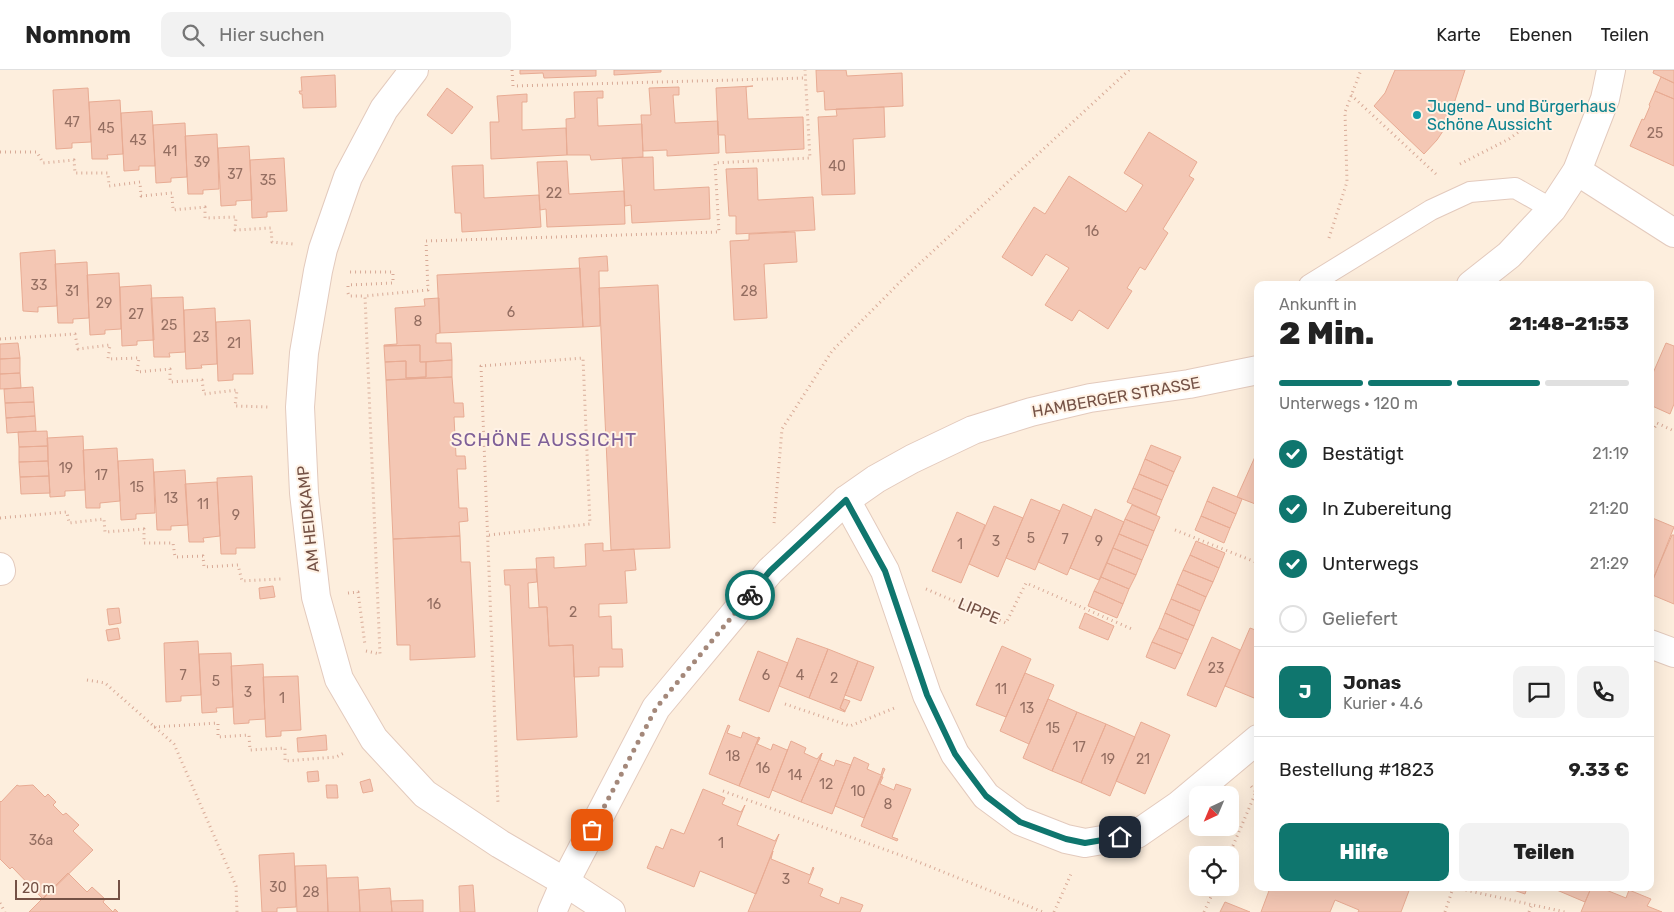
<!DOCTYPE html>
<html lang="de">
<meta charset="utf-8">
<style>
:root{--surface:#fff;--page:#f2f2f2;--text:#222;--muted:#767676;--line:#e0e0e0;--accent:#0f766e}
body{margin:0;font-family:Rubik,sans-serif;background:var(--page);color:var(--text);height:100vh;display:flex;flex-direction:column;font-size:19px;white-space:nowrap}
*{box-sizing:border-box;margin:0}
p{font-size:16px;color:var(--muted)}
.icon{flex:none;width:28px;height:28px;fill:none;stroke:currentColor;stroke-width:2;stroke-linecap:round;stroke-linejoin:round}
.map{position:relative;flex:1;overflow:hidden}
.drawer{position:absolute;left:1254px;top:211px;width:400px;height:610px;display:flex;flex-direction:column;background:var(--surface);border-radius:10px;box-shadow:0 5px 20px #0002}
.drawer>*{flex:none}
.needle{width:32px;rotate:224deg}
.tools{position:absolute;left:1189px;top:716px;display:grid;gap:10px}
.tools a{display:grid;place-items:center;width:50px;height:50px;border-radius:10px;background:var(--surface);box-shadow:0 5px 20px #0002;font-size:25px}
.scale{position:absolute;left:15px;bottom:12px;width:105px;box-sizing:border-box;padding-left:5px;border:2px solid #745145;border-top:0;font-size:14px;line-height:18px;white-space:nowrap;color:#745145;-webkit-text-stroke:4px #fff2e5;paint-order:stroke}
.pin{position:absolute;display:grid;place-items:center;width:42px;height:42px;color:#fff;margin:-21px;border-radius:10px;box-shadow:0 2px 8px #0006}
.courier{position:absolute;display:grid;place-items:center;width:50px;height:50px;margin:-25px;border:4px solid #0f766e;border-radius:50%;background:#fff;color:#222;box-shadow:0 1px 6px #0007}
.overview em{font-style:normal;font-weight:800}
.overview div{display:flex;flex-direction:column-reverse}
.overview{display:flex;align-items:center;justify-content:space-between;height:85px;padding:0 25px}
h1{font-size:32px;font-weight:800;line-height:38px}
.bar{display:grid;grid-template-columns:repeat(4,1fr);gap:8px 5px;align-content:center;height:60px;padding:0 25px}
.bar i{height:6px;border-radius:4px;background:var(--line)}
.bar .active{background:var(--accent)}
.bar p{grid-column:span 4}
.line{display:flex;align-items:center;gap:12px;padding:0 25px;border-top:1px solid var(--line)}
.line div{flex:1}
.round{display:grid;place-items:center;flex:none;width:52px;height:52px;border-radius:10px;background:var(--page)}
ol{padding:0 25px;list-style:none}
li{display:flex;align-items:center;gap:15px;height:55px}
li p{margin-inline-start:auto}
li .icon{padding:5px;border-radius:50%;background:var(--accent);color:#fff;stroke-width:4}
li:last-child{color:var(--muted)}
li i{width:28px;height:28px;border:2px solid var(--line);border-radius:50%}
.action{display:flex;gap:10px;margin-top:auto;padding:10px 25px}
.action a{flex:1;height:58px;border-radius:10px;background:var(--accent);color:#fff;font-size:20px;font-weight:800;line-height:58px;text-align:center}
.action a+a{background:var(--page);color:var(--text)}
header{display:flex;align-items:center;gap:30px;box-sizing:border-box;height:70px;padding:0 25px;background:var(--surface);border-bottom:1px solid var(--line)}
header strong{font-size:24px}
nav{display:flex;gap:28px;margin-inline-start:auto;font-size:18px}
.search{width:350px;height:45px;background:var(--page);display:flex;align-items:center;gap:12px;box-sizing:border-box;padding:0 18px;border-radius:10px;color:var(--muted);font-size:19px}
.map>svg:first-child{display:block}
.building{fill:#f4c7b4;stroke:#e8ab93}
.lines{fill:none;stroke-linecap:round;stroke-linejoin:round}
.service-casing{stroke:#e3cabd;stroke-width:22}
.minor-casing{stroke:#e3cabd;stroke-width:30}
.tertiary-casing{stroke:#e3cabd;stroke-width:30}
.path{stroke:#d8aa97;stroke-width:3;stroke-dasharray:1 4;stroke-linecap:butt}
.service{stroke:#fff;stroke-width:20}
.minor{stroke:#fff;stroke-width:28}
.tertiary{stroke:#fff;stroke-width:28}
.done{stroke:#a4887a;stroke-width:5;stroke-dasharray:0 9}
.route{stroke:#0f766e;stroke-width:6}
.culture-dot{fill:#0f9aa8;stroke:#fff2e5;stroke-width:2}
.labels{text-anchor:middle;dominant-baseline:central;stroke-width:4;stroke-linejoin:round;paint-order:stroke}
.number-label{font-size:14px;fill:#946e61}
.culture-label{font-size:16px;fill:#0d838f;stroke:#fff2e5;text-anchor:start}
.street-label{font-size:16px;fill:#745145;stroke:#fff2e5}
.quarter-label{font-size:19px;letter-spacing:1px;fill:#7f6098;stroke:#fff2e5}
</style>
<header>
<strong>Nomnom</strong>
<div class="search"><svg class="icon" aria-label="search" viewBox="0 0 24 24"><circle cx="10" cy="10" r="6"/><path d="M15 15l6 6"/></svg>Hier suchen</div>
<nav><a>Karte</a><a>Ebenen</a><a>Teilen</a></nav>
</header>
<div class="map">
<svg width="1674" height="842" viewBox="0 0 1674 842">
<rect width="100%" height="100%" fill="#fdeedd"/>
<path class="building" d="M520,0H596V6L544,8L543,3L520,4Z
M614,0H661V2L614,5Z
M816,0H846L847,6L902,3L903,36L825,40L824,21L817,22Z
M1395,0H1465L1447,55L1437,70L1424,84L1374,36L1385,23Z
M1654,0H1674V13L1653,3Z
M335,5L336,37L303,38L302,24H300L299,21H302L301,7Z
M1661,7L1674,13V29L1655,21Z
M753,16L746,17L748,49L803,47L804,79L726,83L725,65H718L716,18Z
M679,17V25H673L675,53L718,51L719,83L667,86V80L643,81L641,45H651L649,18Z
M88,18L91,72L72,73V78L56,79L53,20Z
M447,18L473,37L452,64L427,45Z
M603,21V28H597L598,56L642,54L643,87L591,90L590,85H567L566,49L575,48L574,22Z
M1655,21L1674,29V96L1630,76L1642,49L1644,50L1650,36L1649,35Z
M527,24V32H522V60L566,58L567,85L491,89L490,52H499L497,26Z
M120,30L123,84L107,85L108,89H92L89,32Z
M884,37L885,67L853,69L855,124L822,125L818,47L837,46L836,39Z
M152,41L155,96H139V100L124,101L121,43Z
M185,53L187,107L171,108V112L156,113L153,55Z
M1149,62L1197,92L1189,106L1194,109L1163,159L1168,163L1145,200L1140,197L1127,218L1132,221L1108,259L1079,240L1072,251L1045,235L1069,198L1046,184L1032,206L1002,187L1034,137L1045,144L1069,106L1126,142L1143,115L1124,103Z
M217,64L219,119L203,120V124H188L185,66Z
M249,76L252,130L236,131V135L221,136L218,78Z
M653,87L654,120L709,117L710,149L632,153L631,135L625,136L622,88Z
M284,88L287,141L267,142V147L252,148L250,90Z
M567,91L569,124L624,121L625,154L547,157L546,139L540,140L537,92Z
M483,95L484,128L539,125L541,157L462,162L461,143H455L452,96Z
M757,98L758,130L813,127L815,160L736,164V146H729L726,99Z
M795,162L797,192L764,194L767,248L734,250L730,171L749,170V164Z
M55,180L57,236L38,237V242L23,241L20,183Z
M607,186L608,201H599L600,256L583,257L579,188Z
M87,192L89,248L73,249V253H58L55,194Z
M580,198L583,257L440,263L437,205Z
M119,203L121,259L105,260V264L90,265L87,205Z
M151,215L154,270L137,271V275L122,276L120,217Z
M658,215L670,478L611,480L599,218Z
M183,227L185,282L169,283L170,287H154L151,228Z
M439,228L440,263L436,264V273H451L452,290L420,292V275L384,276V275L397,274L395,238L425,236L424,229Z
M215,238L217,294L201,295L202,298L186,299L184,240Z
M250,250L253,304H233V310L218,311L216,252Z
M18,273L20,288L0,289V274Z
M1666,273L1674,276V334L1670,344L1650,335V310Z
M420,275V292H426V307L406,308V291L385,292L384,276Z
M20,288V303L0,304V289Z
M452,290V307L386,310L385,292L406,291V308L426,307V292Z
M20,303L21,318L0,319V304Z
M452,307L454,333H463L464,347H454L456,386H465L466,399H457L459,438H467L468,451L459,452L460,466L393,469L386,310Z
M33,317L34,332L5,333L4,319Z
M34,332L35,346L6,348L5,333Z
M35,346L36,361L7,363L6,348Z
M47,361L48,376L19,377L18,362Z
M83,366L85,420L65,421V426L50,427L47,368Z
M1151,375L1181,387L1174,402L1145,389Z
M48,376V391L19,392V377Z
M117,378L120,431L100,433V438H86L83,380Z
M1258,380V435L1237,427Z
M153,389L155,443L136,444V449L121,450L118,391Z
M1145,389L1174,402L1168,416L1139,404Z
M48,391L49,406L20,407L19,392Z
M185,400L188,455L171,456V460H157L154,402Z
M1139,404L1168,416L1162,430L1133,418Z
M49,406L50,423L21,424L20,407Z
M252,406L255,478H236V484H221L217,408Z
M217,412L220,466L203,468L204,472H189L185,414Z
M1213,417L1242,429L1236,444L1207,431Z
M1133,418L1162,430L1156,445L1127,432Z
M1031,429L1060,441L1035,500L1006,488Z
M1207,431L1236,444L1230,458L1201,446Z
M1063,434L1092,447L1067,505L1038,492Z
M1132,435L1160,447L1154,461L1125,449Z
M994,436L1023,448L998,507L969,494Z
M1095,439L1124,452L1099,510L1070,498Z
M957,442L985,455L961,513L932,501Z
M1201,446L1230,458L1224,473L1195,460Z
M1650,447L1674,457L1651,515H1650Z
M1125,449L1154,461L1148,476L1119,464Z
M1119,464L1148,476L1142,490L1113,478Z
M1672,465H1674V534L1650,524V516Z
M460,466L461,492H470L475,587L410,590V575H397L393,469Z
M1196,471L1225,483L1219,498L1190,485Z
M603,473V481L634,479L636,500L625,501L627,533L599,534V547L611,546L612,579H622L623,597H599V606L574,607L573,575L549,576L547,537H539L536,488L554,487V498L586,496L585,474Z
M1113,478L1142,490L1136,505L1107,493Z
M1190,485L1219,498L1213,512L1183,500Z
M1107,493L1136,505L1129,519L1101,507Z
M536,499L537,512L528,513L529,538L547,537L549,576L573,575L577,667L517,670L510,515H505L504,500Z
M1183,500L1213,512L1206,527L1177,514Z
M1101,507L1129,519L1123,534L1094,521Z
M1177,514L1206,527L1200,541L1171,529Z
M273,516L275,527L260,529L259,518Z
M1094,521L1123,534L1117,548L1088,536Z
M1171,529L1200,541L1194,556L1165,543Z
M119,538L121,553L109,555L107,539Z
M1085,543L1114,556L1108,570L1079,558Z
M1165,543L1194,556L1188,570L1159,558Z
M118,558L120,569L108,571L106,560Z
M1159,558L1188,570L1182,584L1152,572Z
M1250,558L1258,561V620L1254,628L1225,616Z
M1212,567L1240,580L1216,637L1187,625Z
M797,568L828,579L809,628L779,616Z
M198,571L201,625L181,626V631L166,632L164,573Z
M1152,572L1182,584L1175,599L1146,587Z
M1002,576L1031,589L1006,647L976,635Z
M828,579L858,591L840,638L845,641V642L809,628Z
M758,581L788,593L769,642L739,630Z
M231,583L233,637L216,638L217,642L202,643L199,584Z
M858,591L874,597L861,631L845,625Z
M263,594L265,649L249,650V653L234,654L231,596Z
M1025,603L1054,615L1029,674L1000,661Z
M298,606L301,660L281,661V666L266,667L263,607Z
M844,629L850,631L845,641L840,638Z
M1048,629L1077,642L1052,701L1023,688Z
M1077,642L1106,654L1081,713L1052,701Z
M1141,652L1170,665L1145,724L1116,711Z
M1106,654L1135,667L1110,726L1081,713Z
M728,655L730,656L727,663L741,668L743,662L757,668L759,667L739,716L709,704Z
M326,665L327,680L298,682L297,668Z
M759,667L760,668L757,674L771,680L773,674L787,680L788,679L769,728L739,716Z
M791,671L806,678L804,683L817,689L822,683L801,732L772,720Z
M822,683L820,690L834,696L836,690L851,695L832,744L801,732Z
M854,687L869,694L867,699L881,705L883,698L885,699L864,748L835,736Z
M318,701L319,711L308,712L307,702Z
M881,706L883,707L880,714L894,720L896,714L911,719L892,767L898,769L897,771L861,756Z
M370,709L373,721L363,723L360,712Z
M17,715L19,716L33,715L45,727L48,724L56,732L53,735L63,745L66,743L79,755L73,761L93,780L43,829L12,797L10,799L0,789V731L1,732Z
M326,715H337L338,728H327Z
M703,719L725,728L722,734L741,742L745,735L737,755L775,771L779,764L756,824L700,801L694,817L647,798L656,776L663,779L671,759L684,764Z
M773,781L771,789L810,805L813,797L814,798L808,813L823,819L820,826L839,834L841,827L863,835L860,842H748Z
M294,783L296,837L277,838V842H262L259,785Z
M326,795L328,842H297L295,796Z
M68,803L87,822L92,817L105,829L103,832L113,842L115,839L118,842H29Z
M358,807L360,842H328L327,808Z
M473,815L475,842H460L459,816Z
M390,818L392,842H360L359,820Z
M1270,818H1410L1401,842H1358L1359,840L1335,830L1330,842H1261Z
M1508,818H1527L1525,824Z
M1552,818H1591L1585,832Z
M1591,818H1601L1626,828L1629,820L1651,829L1647,836L1662,842H1581Z
M423,830V842H392L391,831Z
M1225,832L1250,842H1220Z"/>
<g class="lines">
<defs>
<path id="service" d="M1309,215L1431,140L1470,122L1515,118L1552,139"/>
<path id="minor" d="M414,0L384,39L348,107L323,179L318,201L304,283L300,337L304,423L316,527L339,609L374,669L425,724L500,774L565,812L611,842
M1577,101L1674,163
M846,430L885,501L927,625L955,684L986,726L1020,751L1066,769L1085,773L1137,764L1179,735L1258,669
M0,497L1,501
M1650,574L1674,583"/>
<path id="tertiary" d="M1471,215L1509,185L1552,139L1577,101L1605,29L1611,0
M552,842L565,812L656,638L770,501L846,430L876,409L912,389L973,360L1031,342L1090,328L1189,314L1258,300"/>
</defs>
<use href="#service" class="service-casing"/>
<use href="#minor" class="minor-casing"/>
<use href="#tertiary" class="tertiary-casing"/>
<path class="path" d="M512,0L513,16L806,8
M1351,25L1437,105L1439,104
M0,82H37L43,93L74,90L75,103H108L109,116L140,112L141,126L172,123L173,140L205,137V148L236,147L235,160L271,158L272,172L293,174
M1460,94L1509,69L1527,56
M1329,168L1347,112L1345,42L1361,0
M348,217V215L393,213V202H349
M348,223L349,226H365
M0,269L75,264L78,279L110,275L108,289L139,288L137,302L170,299V312L202,310L204,324L237,320L235,336L269,337
M1650,366L1657,353L1674,361
M0,448L67,442L69,453L104,449L105,462L144,459V473H173L175,487L203,486L204,497L238,495L242,511L281,509
M774,453L782,359L832,281L904,208L1129,0
M1175,460L1258,493
M489,465L590,454L583,288L481,296L498,733
M926,519L1006,553L1026,513L1134,560
M348,523L358,522L365,575
M366,581L380,584L365,226L428,220L426,171L719,162L715,93L810,88L805,0
M87,610L105,613L174,674L236,816L237,842
M785,634L850,656L897,637
M154,657L218,653V667L249,665L250,680L285,678V691L336,687L346,682
M723,721L911,789L1043,842
M1229,785L1256,722L1251,716
M1456,818L1565,842
M0,833L5,842
M1054,842L1071,804
M1204,842L1215,818
M1445,842L1453,818
M1529,842L1532,834"/>
<use href="#service" class="service"/>
<use href="#minor" class="minor"/>
<use href="#tertiary" class="tertiary"/>
</g>
<g class="lines">
<path class="done" d="M592,760L656,638L750,525"/>
<path class="route" d="M750,525L770,501L846,430L885,501L927,625L955,684L965,698L986,726L1020,752L1066,769L1085,773L1120,767"/>
</g>
<circle class="culture-dot" cx="1417" cy="45" r="5"/>
<g class="labels">
<g class="number-label">
<text x="72" y="52">47</text>
<text x="106" y="58">45</text>
<text x="1655" y="63">25</text>
<text x="138" y="70">43</text>
<text x="170" y="81">41</text>
<text x="202" y="92">39</text>
<text x="837" y="96">40</text>
<text x="235" y="104">37</text>
<text x="268" y="110">35</text>
<text x="554" y="123">22</text>
<text x="1092" y="161">16</text>
<text x="39" y="215">33</text>
<text x="72" y="221">31</text>
<text x="749" y="221">28</text>
<text x="104" y="233">29</text>
<text x="511" y="242">6</text>
<text x="136" y="244">27</text>
<text x="418" y="251">8</text>
<text x="169" y="255">25</text>
<text x="201" y="267">23</text>
<text x="234" y="273">21</text>
<text x="66" y="398">19</text>
<text x="101" y="405">17</text>
<text x="137" y="417">15</text>
<text x="171" y="428">13</text>
<text x="203" y="434">11</text>
<text x="236" y="445">9</text>
<text x="1031" y="468">5</text>
<text x="1065" y="469">7</text>
<text x="996" y="471">3</text>
<text x="1099" y="471">9</text>
<text x="960" y="474">1</text>
<text x="434" y="534">16</text>
<text x="573" y="542">2</text>
<text x="1216" y="598">23</text>
<text x="183" y="605">7</text>
<text x="766" y="605">6</text>
<text x="800" y="605">4</text>
<text x="834" y="608">2</text>
<text x="216" y="611">5</text>
<text x="1001" y="619">11</text>
<text x="248" y="622">3</text>
<text x="282" y="628">1</text>
<text x="1027" y="638">13</text>
<text x="1053" y="658">15</text>
<text x="1079" y="677">17</text>
<text x="733" y="686">18</text>
<text x="1108" y="689">19</text>
<text x="1143" y="689">21</text>
<text x="763" y="698">16</text>
<text x="795" y="705">14</text>
<text x="826" y="714">12</text>
<text x="858" y="721">10</text>
<text x="888" y="734">8</text>
<text x="41" y="770">36a</text>
<text x="721" y="773">1</text>
<text x="786" y="809">3</text>
<text x="278" y="817">30</text>
<text x="311" y="822">28</text>
</g>
<g class="culture-label">
<text x="1427" y="36">Jugend- und Bürgerhaus<tspan x="1427" dy="18">Schöne Aussicht</tspan></text>
</g>
<g class="street-label">
<text transform="translate(1116 327) rotate(-10)">HAMBERGER STRASSE</text>
<text transform="translate(308 449) rotate(-96)">AM HEIDKAMP</text>
<text transform="translate(979 541) rotate(23)">LIPPE</text>
</g>
<g class="quarter-label">
<text x="544" y="369">SCHÖNE AUSSICHT</text>
</g>
</g>
</svg>
<div class="tools">
<a><svg class="needle" viewBox="-14 -14 28 28"><path d="M0-13l5 13h-10z" fill="#e53935"/><path d="M0 13l5-13h-10z" fill="#767676"/></svg></a>
<a><svg class="icon" aria-label="locate" viewBox="0 0 24 24"><circle cx="12" cy="12" r="6"/><path d="M12 2v4M12 18v4M2 12h4M18 12h4"/></svg></a>
</div>
<div class="scale">20 m</div>
<div class="pin" style="left:592px;top:760px;background:#ea580c"><svg class="icon" aria-label="bag" viewBox="0 0 24 24"><path d="M5 8h14l-1 12H6zM9 8a3 3 0 0 1 6 0"/></svg></div>
<div class="pin" style="left:1120px;top:767px;background:#1f2937"><svg class="icon" aria-label="home" viewBox="0 0 24 24"><path d="M3 11l9-7 9 7M6 9v11h12V9"/></svg></div>
<div class="courier" style="left:750px;top:525px"><svg class="icon" aria-label="bike" viewBox="0 0 24 24"><circle cx="6" cy="16" r="4"/><circle cx="18" cy="16" r="4"/><path d="M6 16l4-8h5l3 8M10 8l3 8H6M13 5h3"/></svg></div>
<section class="drawer">
<div class="overview"><div><h1>2 Min.</h1><p>Ankunft in</p></div><em>21:48–21:53</em></div>
<div class="bar"><i class="active"></i><i class="active"></i><i class="active"></i><i></i><p>Unterwegs · 120 m</p></div>
<ol>
<li><svg class="icon" aria-label="check" viewBox="0 0 24 24"><path d="M5 12l5 5 9-10"/></svg>Bestätigt<p>21:19</p></li>
<li><svg class="icon" aria-label="check" viewBox="0 0 24 24"><path d="M5 12l5 5 9-10"/></svg>In Zubereitung<p>21:20</p></li>
<li><svg class="icon" aria-label="check" viewBox="0 0 24 24"><path d="M5 12l5 5 9-10"/></svg>Unterwegs<p>21:29</p></li>
<li><i></i>Geliefert</li>
</ol>
<div class="line" style="height:90px"><b class="round" style="background:var(--accent);color:#fff">J</b><div><b>Jonas</b><p>Kurier · 4.6</p></div><a class="round"><svg class="icon" aria-label="chat" viewBox="0 0 24 24"><path d="M4 5h16v11H9l-5 4z"/></svg></a><a class="round"><svg class="icon" aria-label="phone" viewBox="0 0 24 24"><path d="M5 4h4l2 5-3 2q2 4 5 5l2-3 5 2v4C11 20 4 13 5 4z"/></svg></a></div>
<div class="line" style="height:65px"><div>Bestellung #1823</div><b>9.33 €</b></div>
<div class="action"><a>Hilfe</a><a>Teilen</a></div>
</section>
</div>
